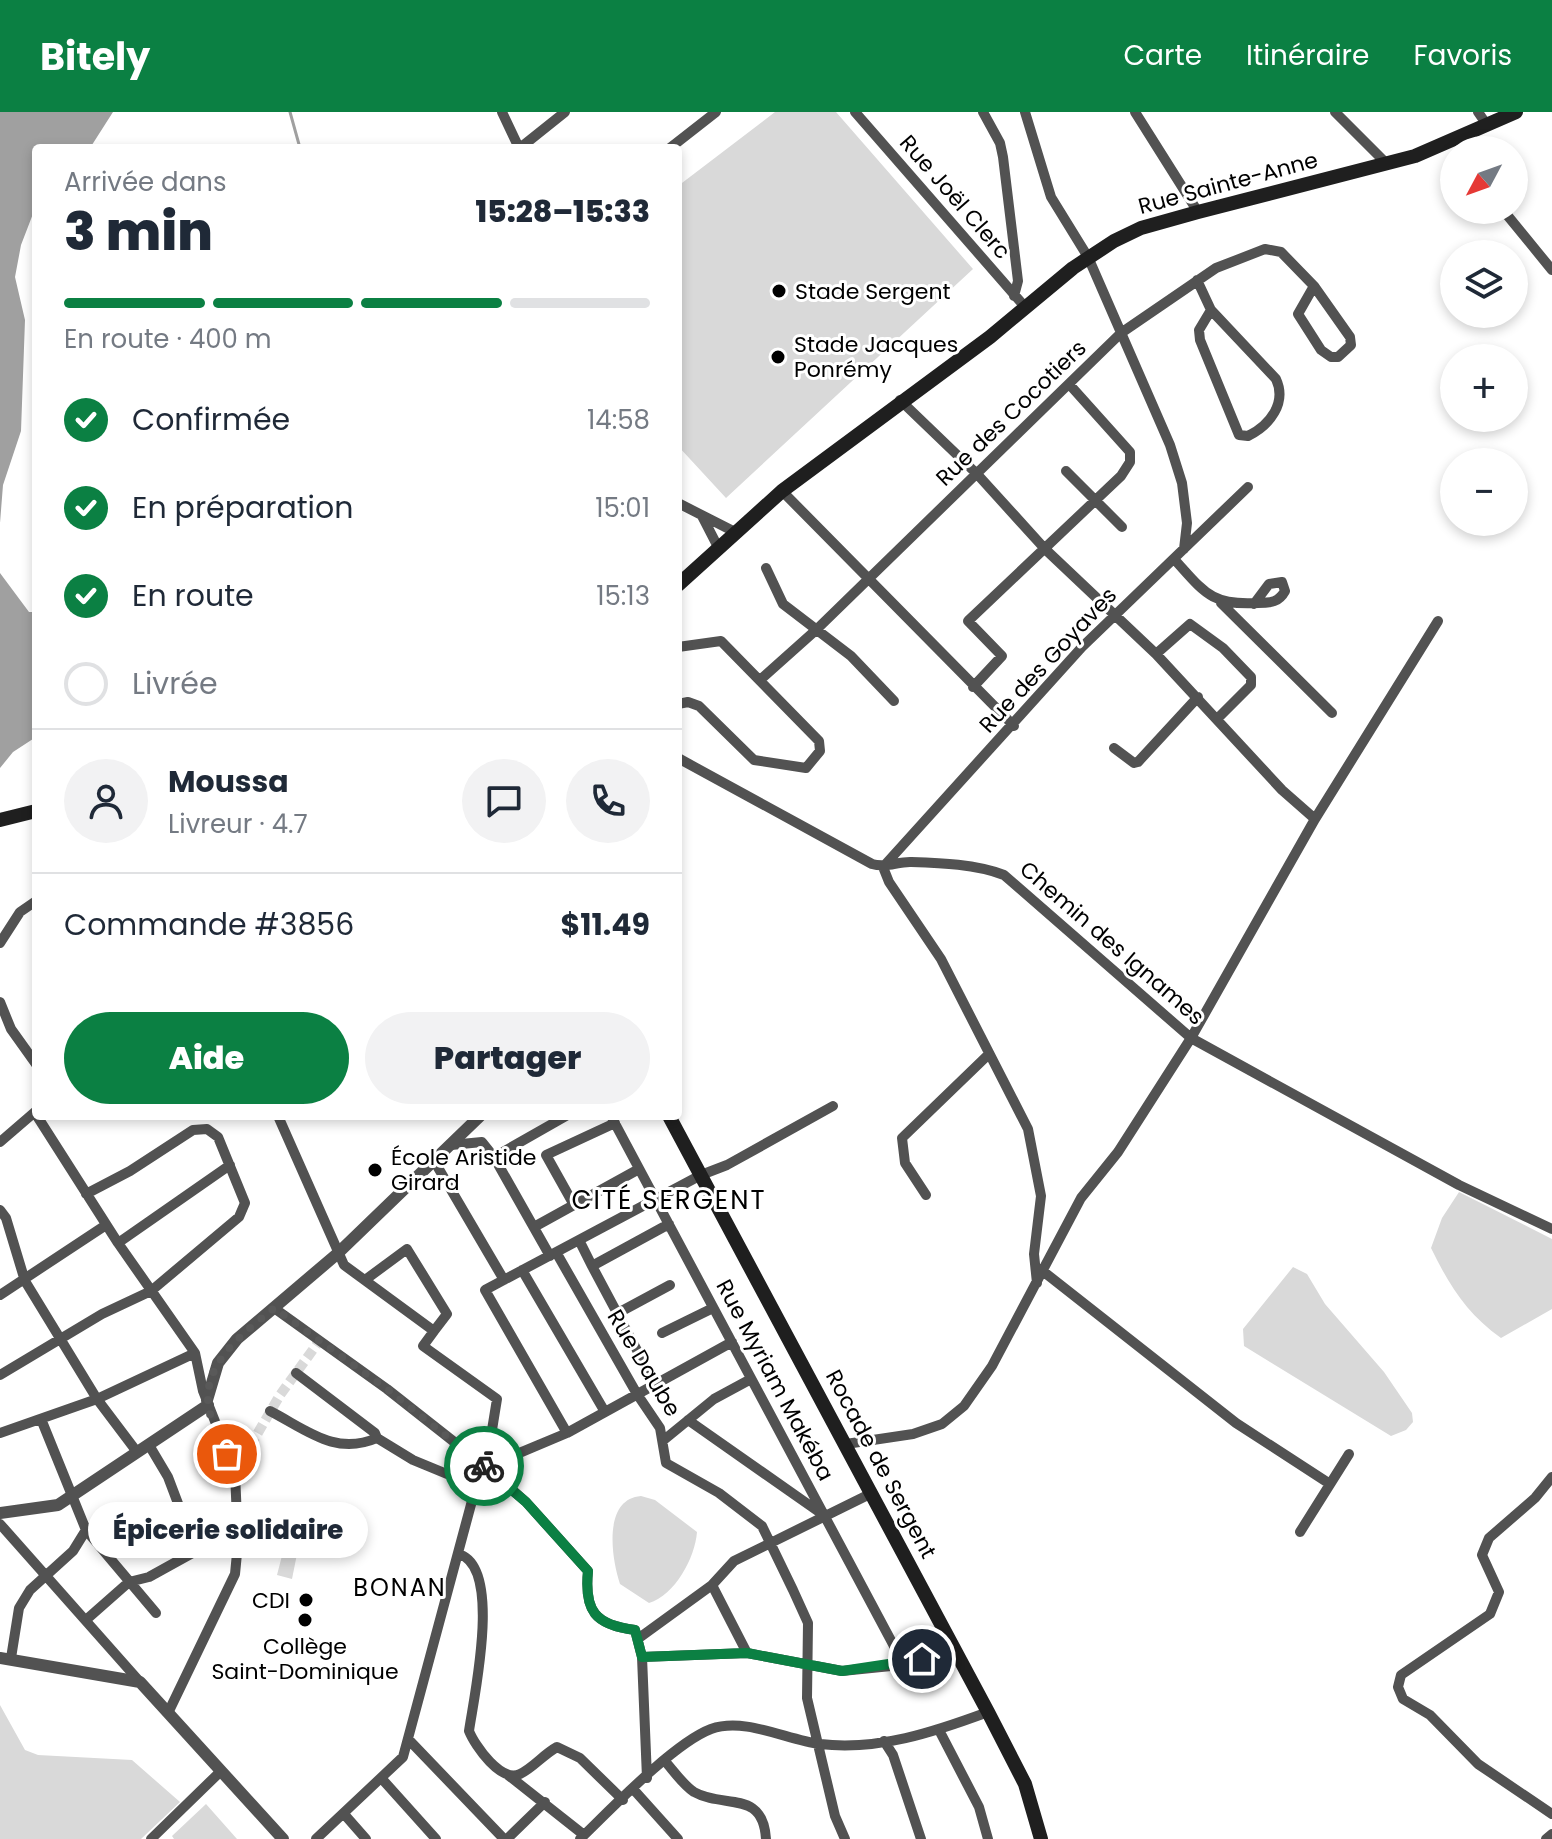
<!DOCTYPE html>
<html lang="fr">
<meta charset="utf-8">
<style>
:root{--surface:#fff;--page:#f2f2f3;--text:#1f2937;--muted:#747a83;--line:#e0e1e3;--accent:#0b8043}
body{margin:0;font-family:Poppins,sans-serif;background:var(--page);color:var(--text);height:100vh;display:flex;flex-direction:column;font-size:30px;white-space:nowrap}
*{box-sizing:border-box;margin:0}
p{font-size:26px;color:var(--muted)}
.icon{flex:none;width:44px;height:44px;fill:none;stroke:currentColor;stroke-width:2;stroke-linecap:round;stroke-linejoin:round}
.map{position:relative;flex:1;overflow:hidden}
.panel{position:absolute;left:32px;top:32px;width:650px;height:976px;display:flex;flex-direction:column;background:var(--surface);border-radius:8px;box-shadow:0 4px 12px #0003}
.panel>*{flex:none}
.needle{width:52px;rotate:229deg}
.tools{position:absolute;left:1440px;top:24px;display:grid;gap:16px}
.tools a{display:grid;place-items:center;width:88px;height:88px;border-radius:50%;background:var(--surface);box-shadow:0 4px 12px #0003;font-size:40px}
.pin{position:absolute;display:grid;place-items:center;width:68px;height:68px;color:#fff;margin:-34px;border:4px solid #fff;border-radius:50%;box-shadow:0 2px 8px #0007}
.courier{position:absolute;display:grid;place-items:center;width:80px;height:80px;margin:-40px;border:6px solid #0b8043;border-radius:50%;background:#fff;color:#222;box-shadow:0 2px 10px #0007}
.bubble{position:absolute;height:56px;border-radius:28px;background:var(--surface);box-shadow:0 4px 12px #0003;font-size:26px;font-weight:800;line-height:56px;text-align:center}
.headline em{font-style:normal;font-weight:800}
.headline div{display:flex;flex-direction:column-reverse}
.headline{display:flex;align-items:center;justify-content:space-between;height:136px;padding:0 32px}
h1{font-size:52px;font-weight:800;line-height:60px}
.bar{display:grid;grid-template-columns:repeat(4,1fr);gap:12px 8px;align-content:center;height:96px;padding:0 32px}
.bar i{height:10px;border-radius:6px;background:var(--line)}
.bar .active{background:var(--accent)}
.bar p{grid-column:span 4}
.line{display:flex;align-items:center;gap:20px;padding:0 32px;border-top:2px solid var(--line)}
.line div{flex:1}
.round{display:grid;place-items:center;flex:none;width:84px;height:84px;border-radius:42px;background:var(--page)}
ol{padding:0 32px;list-style:none}
li{display:flex;align-items:center;gap:24px;height:88px}
li p{margin-inline-start:auto}
li .icon{padding:8px;border-radius:50%;background:var(--accent);color:#fff;stroke-width:4}
li:last-child{color:var(--muted)}
li i{width:44px;height:44px;border:4px solid var(--line);border-radius:50%}
.button{display:flex;gap:16px;margin-top:auto;padding:16px 32px}
.button a{flex:1;height:92px;border-radius:48px;background:var(--accent);color:#fff;font-size:32px;font-weight:800;line-height:92px;text-align:center}
.button a+a{background:var(--page);color:var(--text)}
header{display:flex;align-items:center;gap:48px;box-sizing:border-box;height:112px;padding:0 40px;background:var(--accent);color:#fff}
header strong{font-size:38px}
nav{display:flex;gap:44px;margin-inline-start:auto;font-size:28px}
.map>svg:first-child{display:block}
.green{fill:#d9d9d9}
.water{fill:#a0a0a0}
.lines{fill:none;stroke-linecap:round;stroke-linejoin:round}
.stream{stroke:#a0a0a0;stroke-width:3}
.minor-tunnel{stroke:#d9d9d9;stroke-width:10;stroke-dasharray:10 5;stroke-linecap:butt}
.minor{stroke:#525252;stroke-width:10}
.tertiary{stroke:#525252;stroke-width:12}
.secondary{stroke:#1f1f1f;stroke-width:14}
.done{stroke:#595959;stroke-width:8;stroke-dasharray:0 14.4}
.route{stroke:#0b8043;stroke-width:10}
.poi-dot{fill:#000;stroke:#fff;stroke-width:3}
.labels{text-anchor:middle;dominant-baseline:central;stroke-width:6;stroke-linejoin:round;paint-order:stroke}
.street-label{font-size:22px;fill:#000;stroke:#fff}
.poi-label{font-size:22px;fill:#000;stroke:#fff;text-anchor:start}
.neighbourhood-label{font-size:24px;letter-spacing:2px;fill:#000;stroke:#fff}
.quarter-label{font-size:26px;letter-spacing:2px;fill:#000;stroke:#fff}
</style>
<header>
<strong>Bitely</strong>
<nav><a>Carte</a><a>Itinéraire</a><a>Favoris</a></nav>
</header>
<div class="map">
<svg width="1552" height="1727" viewBox="0 0 1552 1727">
<rect width="100%" height="100%" fill="#fff"/>
<path class="green" d="M775,0H836L973,157L726,386L678,334V74Z
M1459,1080L1552,1127V1197L1501,1226C1467,1202 1449,1173 1431,1136L1442,1106Z
M1293,1155L1307,1162L1325,1192L1384,1260L1412,1301L1413,1310L1406,1318L1391,1324L1244,1234L1243,1217Z
M641,1384L655,1388L697,1420C695,1446 675,1483 649,1491L620,1472C611,1445 603,1387 641,1384Z
M294,1397L304,1398L299,1416L319,1423L321,1416L330,1419L323,1437L299,1432L292,1467L277,1463Z
M0,1593L25,1638L38,1643L132,1648L180,1690L141,1727H0Z
M206,1692L237,1727H174L172,1724Z"/>
<path class="water" d="M0,0H113L90,36H36V94L21,133L15,165L25,208L21,319L3,373L0,411Z
M0,461L29,500H36V625L13,640L0,656Z"/>
<g class="lines">
<path class="stream" d="M290,0L300,36"/>
<path class="minor-tunnel" d="M235,1360L280,1283L320,1228"/>
<path class="minor" d="M502,0L519,36
M855,0L1026,196
M983,0L1000,31L1003,45L1018,169L1014,184
M1025,0L1051,85L1088,145L1170,333L1182,371L1187,411L1184,437
M1135,0L1198,100
M1335,0L1387,52
M1478,0L1487,13
M520,36L565,0
M670,36L716,0
M1503,98L1552,158
M1197,168L1211,198L1276,267C1287,291 1270,313 1248,324L1239,323L1200,228L1199,218L1211,198
M900,288L977,362L1045,437L1156,542L1282,678L1315,707
M1066,359L1122,415
M782,379L1014,614
M678,391L737,421
M702,404L719,437
M1174,447C1204,480 1211,494 1258,491C1271,491 1279,490 1285,479L1282,470L1269,472L1254,492
M766,456L783,492L851,544L894,589
M1221,491L1332,601
M678,535L721,529L819,629L820,639L806,656L754,648L699,594L688,590L678,592
M1156,542L1190,512L1223,536L1251,565V573L1218,606
M760,568L816,518L1121,221L1216,156L1265,137L1281,140L1314,174L1350,225L1351,233L1338,245H1331L1321,238L1298,202L1314,174
M973,575L1002,544L968,509L1121,364L1130,350V340L1069,272
M1114,636L1134,651L1138,650L1198,585
M678,646L872,752C886,756 896,750 910,750C940,751 975,752 1004,763L1191,926L1459,1073L1552,1117
M0,831L20,800L36,789
M0,890L11,917L36,952
M37,1004L118,1131L195,1241L203,1279L235,1360L238,1431L235,1462L168,1601
M278,1004L344,1153L434,1219L423,1234L497,1287L486,1355
M611,1004L903,1551
M0,1030L36,999
M451,1033L482,1030L494,1045L566,1004
M494,1045L550,1144
M433,1047L504,1168
M926,1083L905,1051L902,1026L989,942
M574,1093L546,1043L615,1011
M0,1098L6,1106L25,1169L97,1287L137,1340
M534,1115L639,1057
M579,1128L592,1154
M118,1131L230,1053
M556,1140L637,1282L660,1316L666,1351L719,1381L762,1414L793,1478L808,1511L807,1586L835,1704L845,1727
M522,1158L605,1300
M1044,1160L1236,1311L1330,1372
M365,1168L407,1137L447,1202L434,1219
M1037,1171L1034,1142L1041,1084L1028,1017L941,847L889,770L883,755L1082,535L1248,375
M0,1183L106,1113
M274,1196L387,1277L486,1355L526,1390L588,1459C584,1499 595,1513 635,1518L642,1545L647,1666
M618,1201L670,1173
M662,1221L713,1196
M296,1261L375,1321L377,1326L413,1348L476,1374
M0,1263L102,1202L151,1179L239,1105L245,1091L218,1025L207,1017L193,1018L130,1059L86,1082
M655,1272L592,1154L669,1112
M270,1299C307,1318 335,1344 377,1326
M41,1307L86,1418L156,1501
M688,1308L822,1402
M0,1321L97,1287L195,1241
M567,1321L485,1178L701,1063L727,1053L833,994
M665,1327L714,1287L751,1267
M846,1332L913,1322L942,1312L964,1294L992,1254L1081,1086L1118,1040L1191,926L1315,707L1438,509
M149,1333L168,1365L196,1439L238,1431
M1552,1365L1535,1386L1489,1426L1482,1443L1499,1480L1490,1502L1401,1563L1398,1575L1403,1587L1430,1603L1478,1652L1552,1702
M0,1412L140,1570
M1300,1420L1349,1342
M458,1442C503,1453 474,1584 469,1619C475,1634 501,1671 520,1662C533,1656 544,1642 557,1635L580,1646L623,1688
M87,1507L129,1470L149,1465L196,1439
M639,1526L712,1473
M747,1541L712,1473L734,1449L872,1381
M642,1545L747,1541L842,1559L891,1554L955,1538
M11,1546L19,1496L30,1478L73,1439L86,1418L110,1406L138,1430
M939,1618L979,1695L988,1727
M409,1628L504,1727
M884,1629L893,1643L921,1727
M664,1648C673,1658 683,1673 694,1680C724,1697 763,1677 766,1727
M508,1663L584,1723
M382,1667L436,1727
M634,1678L678,1727
M344,1702L366,1727
M151,1727L221,1659
M316,1727L403,1645L476,1374L486,1355L567,1321L732,1230
M507,1727L545,1690
M580,1727C611,1697 674,1631 711,1617C745,1605 787,1628 820,1632C878,1639 934,1620 988,1600
M1546,1727L1552,1722"/>
<path class="tertiary" d="M207,1288L218,1251L237,1227L337,1142L480,1004
M0,1401L58,1393L208,1293
M0,1546L140,1570L283,1727"/>
<path class="secondary" d="M678,473L782,379L990,225L1073,156L1114,129L1141,116L1198,100L1415,44L1516,0
M0,708L36,699
M669,1004L988,1600L1025,1672L1041,1727"/>
</g>
<g class="lines">
<path class="done" d="M227,1342C221,1327 208,1306 208,1289C206,1247 246,1220 274,1196L387,1277L484,1354"/>
<path class="route" d="M484,1354L526,1390L588,1459C584,1499 595,1513 635,1518L642,1545L747,1541L842,1559L922,1547"/>
</g>
<g class="poi-dot">
<circle cx="779" cy="179" r="8"/>
<circle cx="778" cy="245" r="8"/>
<circle cx="375" cy="1058" r="8"/>
<circle cx="306" cy="1488" r="8"/>
<circle cx="305" cy="1508" r="8"/>
</g>
<g class="labels">
<g class="street-label">
<text transform="translate(1228 71) rotate(-15)">Rue Sainte-Anne</text>
<text transform="translate(955 85) rotate(49)">Rue Joël Clerc</text>
<text transform="translate(1011 301) rotate(-44)">Rue des Cocotiers</text>
<text transform="translate(1048 548) rotate(-47)">Rue des Goyaves</text>
<text transform="translate(1112 831) rotate(41)">Chemin des Ignames</text>
<text transform="translate(644 1251) rotate(59)">Rue Daube</text>
<text transform="translate(775 1268) rotate(62)">Rue Myriam Makéba</text>
<text transform="translate(881 1352) rotate(62)">Rocade de Sergent</text>
</g>
<g class="poi-label">
<text x="795" y="179">Stade Sergent</text>
<text x="794" y="232">Stade Jacques<tspan x="794" dy="25">Ponrémy</tspan></text>
<text x="391" y="1045">École Aristide<tspan x="391" dy="25">Girard</tspan></text>
<text x="290" y="1488" text-anchor="end">CDI</text>
<text x="305" y="1534" text-anchor="middle">Collège<tspan x="305" dy="25">Saint-Dominique</tspan></text>
</g>
<g class="neighbourhood-label">
<text x="400" y="1475">BONAN</text>
</g>
<g class="quarter-label">
<text x="669" y="1088">CITÉ SERGENT</text>
</g>
</g>
</svg>
<div class="tools">
<a><svg class="needle" viewBox="-14 -14 28 28"><path d="M0-13l5 13h-10z" fill="#e53935"/><path d="M0 13l5-13h-10z" fill="#747a83"/></svg></a>
<a><svg class="icon" aria-label="layers" viewBox="0 0 24 24"><path d="M12 4l9 5-9 5-9-5zM3 14l9 5 9-5"/></svg></a>
<a>+</a>
<a>−</a>
</div>
<div class="pin" style="left:227px;top:1342px;background:#ea580c"><svg class="icon" aria-label="bag" viewBox="0 0 24 24"><path d="M5 8h14l-1 12H6zM9 8a3 3 0 0 1 6 0"/></svg></div>
<div class="pin" style="left:922px;top:1547px;background:#1f2937"><svg class="icon" aria-label="home" viewBox="0 0 24 24"><path d="M3 11l9-7 9 7M6 9v11h12V9"/></svg></div>
<div class="courier" style="left:484px;top:1354px"><svg class="icon" aria-label="bike" viewBox="0 0 24 24"><circle cx="6" cy="16" r="4"/><circle cx="18" cy="16" r="4"/><path d="M6 16l4-8h5l3 8M10 8l3 8H6M13 5h3"/></svg></div>
<div class="bubble" style="left:88px;top:1390px;width:280px">Épicerie solidaire</div>
<section class="panel">
<div class="headline"><div><h1>3 min</h1><p>Arrivée dans</p></div><em>15:28–15:33</em></div>
<div class="bar"><i class="active"></i><i class="active"></i><i class="active"></i><i></i><p>En route · 400 m</p></div>
<ol>
<li><svg class="icon" aria-label="check" viewBox="0 0 24 24"><path d="M5 12l5 5 9-10"/></svg>Confirmée<p>14:58</p></li>
<li><svg class="icon" aria-label="check" viewBox="0 0 24 24"><path d="M5 12l5 5 9-10"/></svg>En préparation<p>15:01</p></li>
<li><svg class="icon" aria-label="check" viewBox="0 0 24 24"><path d="M5 12l5 5 9-10"/></svg>En route<p>15:13</p></li>
<li><i></i>Livrée</li>
</ol>
<div class="line" style="height:144px"><a class="round"><svg class="icon" aria-label="person" viewBox="0 0 24 24"><circle cx="12" cy="8" r="4"/><path d="M4 21q1-7 8-7t8 7"/></svg></a><div><b>Moussa</b><p>Livreur · 4.7</p></div><a class="round"><svg class="icon" aria-label="chat" viewBox="0 0 24 24"><path d="M4 5h16v11H9l-5 4z"/></svg></a><a class="round"><svg class="icon" aria-label="phone" viewBox="0 0 24 24"><path d="M5 4h4l2 5-3 2q2 4 5 5l2-3 5 2v4C11 20 4 13 5 4z"/></svg></a></div>
<div class="line" style="height:104px"><div>Commande #3856</div><b>$11.49</b></div>
<div class="button"><a>Aide</a><a>Partager</a></div>
</section>
</div>
